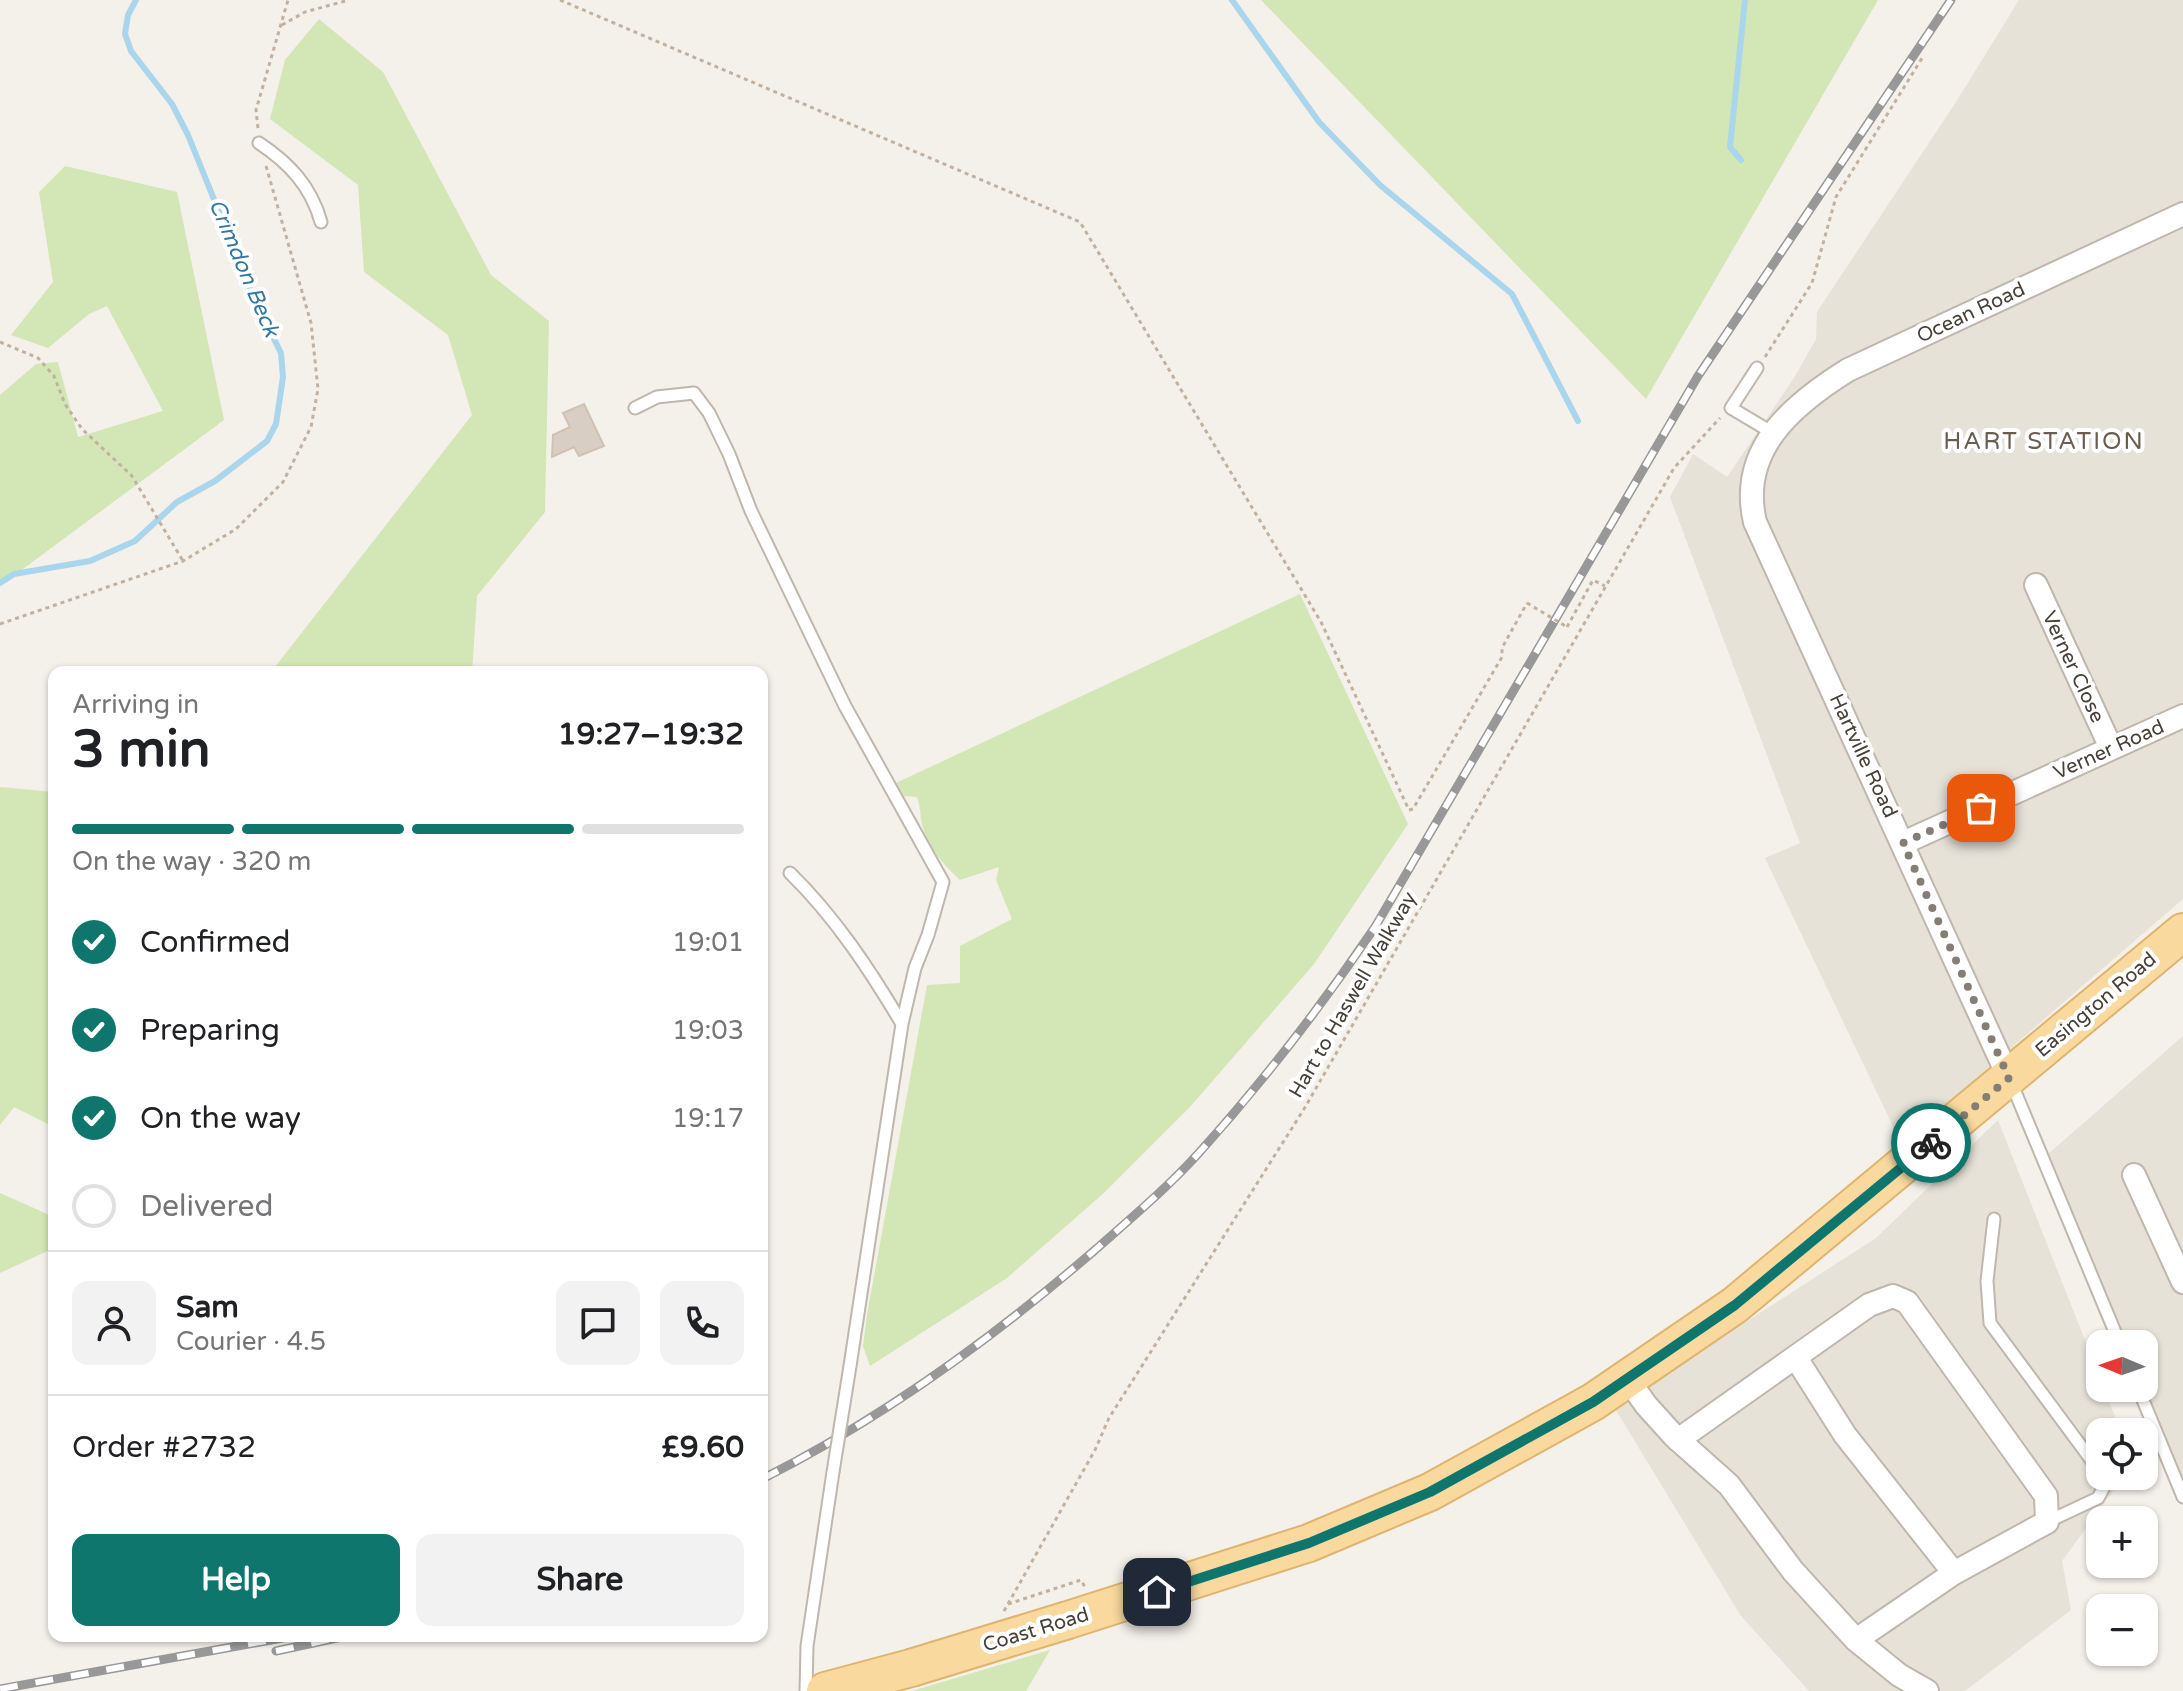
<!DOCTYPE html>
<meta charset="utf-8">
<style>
:root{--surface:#fff;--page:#f2f2f2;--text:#202124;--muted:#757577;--line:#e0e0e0;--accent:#0f766e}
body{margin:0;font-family:"Varela Round",sans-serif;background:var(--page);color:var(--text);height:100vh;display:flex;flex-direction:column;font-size:30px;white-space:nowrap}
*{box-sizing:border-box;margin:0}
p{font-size:26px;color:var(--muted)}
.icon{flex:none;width:44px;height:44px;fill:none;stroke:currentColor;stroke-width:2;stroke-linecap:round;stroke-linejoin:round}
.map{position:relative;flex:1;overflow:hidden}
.panel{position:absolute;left:48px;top:666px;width:720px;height:976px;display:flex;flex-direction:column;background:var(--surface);border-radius:16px;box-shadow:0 2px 6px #0004}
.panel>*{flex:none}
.needle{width:52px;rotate:272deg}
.fabs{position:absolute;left:2086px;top:1330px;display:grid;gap:16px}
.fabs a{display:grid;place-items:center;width:72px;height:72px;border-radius:16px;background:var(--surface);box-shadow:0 2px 6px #0004;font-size:40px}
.pin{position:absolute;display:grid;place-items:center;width:68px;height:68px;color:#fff;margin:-34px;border-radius:16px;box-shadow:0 4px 12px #0006}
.courier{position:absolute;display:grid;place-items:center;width:80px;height:80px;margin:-40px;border:6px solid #0f766e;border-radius:50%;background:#fff;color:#222;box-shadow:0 2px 10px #0007}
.summary em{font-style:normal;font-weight:800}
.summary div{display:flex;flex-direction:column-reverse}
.summary{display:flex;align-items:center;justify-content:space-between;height:136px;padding:0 24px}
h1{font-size:52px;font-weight:800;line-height:60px}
.bar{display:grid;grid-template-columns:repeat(4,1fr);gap:12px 8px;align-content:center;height:96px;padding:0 24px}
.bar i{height:10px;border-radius:6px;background:var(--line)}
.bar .on{background:var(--accent)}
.bar p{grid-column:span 4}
.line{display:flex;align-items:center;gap:20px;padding:0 24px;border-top:2px solid var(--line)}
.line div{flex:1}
.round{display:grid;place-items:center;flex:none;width:84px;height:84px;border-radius:16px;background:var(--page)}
ol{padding:0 24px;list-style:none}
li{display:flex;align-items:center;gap:24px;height:88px}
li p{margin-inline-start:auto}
li .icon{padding:8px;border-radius:50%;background:var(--accent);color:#fff;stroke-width:4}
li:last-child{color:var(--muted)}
li i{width:44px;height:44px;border:4px solid var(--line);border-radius:50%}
.cta{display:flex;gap:16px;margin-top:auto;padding:16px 24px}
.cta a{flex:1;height:92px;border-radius:16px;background:var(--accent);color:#fff;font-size:32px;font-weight:800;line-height:92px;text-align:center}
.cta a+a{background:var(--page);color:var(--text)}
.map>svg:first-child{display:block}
.residential{fill:#e7e2d8}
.green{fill:#d3e6b5}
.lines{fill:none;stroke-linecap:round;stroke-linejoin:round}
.stream{stroke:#aad6ed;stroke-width:6}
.building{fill:#d8cec3;stroke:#cfc2b3;stroke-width:2}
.service-casing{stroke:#bfb7ad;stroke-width:15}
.minor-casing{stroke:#bfb7ad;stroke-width:26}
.primary-casing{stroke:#deb46e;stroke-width:40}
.path{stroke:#c0b29f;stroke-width:3;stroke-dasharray:4 4;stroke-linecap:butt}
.service{stroke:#fff;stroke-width:11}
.minor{stroke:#fff;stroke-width:22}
.primary{stroke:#f9d99e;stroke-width:36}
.rail-casing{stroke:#989898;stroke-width:9}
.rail{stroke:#fff;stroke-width:6;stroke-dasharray:18;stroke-linecap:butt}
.service-bridge-casing{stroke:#bfb7ad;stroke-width:15;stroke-linecap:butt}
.primary-bridge-casing{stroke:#deb46e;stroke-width:40;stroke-linecap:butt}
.path-bridge{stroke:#c0b29f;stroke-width:3;stroke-dasharray:4 4;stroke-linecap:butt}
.service-bridge{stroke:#fff;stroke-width:11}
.primary-bridge{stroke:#f9d99e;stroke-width:36}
.done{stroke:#847e76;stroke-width:8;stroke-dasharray:0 14.4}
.route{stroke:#0f766e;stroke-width:10}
.labels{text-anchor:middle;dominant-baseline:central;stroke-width:8;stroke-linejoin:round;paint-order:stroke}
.street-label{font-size:20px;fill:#474038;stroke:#fff}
.water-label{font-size:22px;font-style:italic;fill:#33789e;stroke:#fff}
.quarter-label{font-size:24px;letter-spacing:2px;fill:#6a5e50;stroke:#fff}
</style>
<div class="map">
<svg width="2183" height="1691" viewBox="0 0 2183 1691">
<rect width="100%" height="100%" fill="#f4f0ea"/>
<path class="residential" d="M2019,0H2183V899L1901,1143L1765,858L1800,843L1670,497L1693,454L1727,477L1794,378L1816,339L1817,312L1956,102Z
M2183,1036V1483L2144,1388V1344H2125L2047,1155Z
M1998,1120L2100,1378V1388H2104L2121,1432H2100V1476H2124L2062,1561L2071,1610L1965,1691H1809L1741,1616L1614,1407L1876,1238Z"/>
<path class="green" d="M1261,0H1878L1646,399Z
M319,19L383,72L491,275L549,321L545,512L477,596L472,672H271L472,415L448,335L364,272L358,185L270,119L285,60Z
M65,166L177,192L224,420L0,586V395L36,364L58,362L78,437L163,411L107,306L89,314L48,348L11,335L53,282L39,192Z
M1300,594L1408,824L1314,964L1190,1107L1105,1192L1007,1278L870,1366L863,1346L867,1315L927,985L960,983V946L1012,919L996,880L999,867L960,880C944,865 930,850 923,828C920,818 921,808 917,797L904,796L896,783Z
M0,787L54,792V1127L14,1107L0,1125Z
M0,1193L54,1217V1248L0,1273Z
M1050,1650L1026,1691H912Z"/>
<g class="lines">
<path class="stream" d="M1232,0L1319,122L1380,185L1512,294L1578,421
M1741,160L1730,147L1745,0
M0,583L14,574L90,561L135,541L177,502L215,481L267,441L276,424L283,377L281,353L255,301L188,135L172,104L131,51L125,34L128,15L136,0"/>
</g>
<path class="building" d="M584,404L604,446L579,456L574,447L552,457L553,435L570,427L563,413Z"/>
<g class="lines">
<defs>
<path id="service" d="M259,143C289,163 311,186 321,222
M1757,368L1731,408L1773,433
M635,408L657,397L694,393L709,413L729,454L751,511L845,706L943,882L928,935L915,968L902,1024L850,1366
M790,873C835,917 870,970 902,1024
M2011,1082L2120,1344
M1994,1219L1987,1281L1990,1323L2098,1469L2104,1487L2098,1498L2047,1522
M2138,1388L2183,1497
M806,1691L807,1646L833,1472"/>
<path id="minor" d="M2036,585L2111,748
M1903,843L2183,716
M2009,1078L1755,522C1738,450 1792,405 1848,370L2183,214
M2134,1175L2183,1282
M1796,1358L1845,1435L1954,1573
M1627,1378L1646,1405L1674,1436L1729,1485L1793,1571L1856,1640L1899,1675L1927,1691
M1678,1440L1869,1305L1893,1296L1907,1302L2046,1496L2047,1522L1954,1573L1856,1640"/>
<path id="primary" d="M1068,1620L1309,1543L1430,1492L1593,1402L1735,1305L2183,932
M825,1691L911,1668"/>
</defs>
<use href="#service" class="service-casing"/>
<use href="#minor" class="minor-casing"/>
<use href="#primary" class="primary-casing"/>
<path class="path" d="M560,0L1080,222L1321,622L1409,810L1413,809L1502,657V648L1527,603
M282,25L305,12L349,0
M258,128L256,110L288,0
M0,342L38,358L54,376L65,404L82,429L132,476L183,561
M1765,357L1812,283L1836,197L1924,55
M0,624L183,561L236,529L283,482L311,427L318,389L311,323L266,166
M1567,627L1593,580L1605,586
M1008,1604L1081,1580L1085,1587
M1004,1611L1095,1450L1109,1418L1304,1109L1674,468L1720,418"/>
<use href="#service" class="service"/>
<use href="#minor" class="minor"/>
<use href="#primary" class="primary"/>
<defs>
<path id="rail" d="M762,1479C883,1418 993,1338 1095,1250C1130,1219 1166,1189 1197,1155C1262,1083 1321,1007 1375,927L1698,376L1951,0
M276,1651L346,1636
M0,1689L293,1636"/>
</defs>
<use href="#rail" class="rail-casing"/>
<use href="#rail" class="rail"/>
<defs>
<path id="service-bridge" d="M833,1472L850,1366"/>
<path id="primary-bridge" d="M911,1668L1068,1620"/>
</defs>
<use href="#service-bridge" class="service-bridge-casing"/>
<use href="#primary-bridge" class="primary-bridge-casing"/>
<path class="path-bridge" d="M1527,603L1567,627"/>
<use href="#service-bridge" class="service-bridge"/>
<use href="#primary-bridge" class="primary-bridge"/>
</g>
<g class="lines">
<path class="done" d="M1931,1143L2009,1078L1903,843L1981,808"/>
<path class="route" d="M1157,1592L1309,1543L1430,1492L1593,1402L1735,1305L1931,1143"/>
</g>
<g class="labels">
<g class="street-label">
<text transform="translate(1971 313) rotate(-25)">Ocean Road</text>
<text transform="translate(2073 667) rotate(65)">Verner Close</text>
<text transform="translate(2109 750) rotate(-24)">Verner Road</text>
<text transform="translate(1863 756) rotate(65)">Hartville Road</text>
<text transform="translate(1353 995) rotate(-60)">Hart to Haswell Walkway</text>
<text transform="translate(2096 1005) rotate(-40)">Easington Road</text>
<text transform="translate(1036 1630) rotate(-17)">Coast Road</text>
</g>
<g class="water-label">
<text transform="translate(244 268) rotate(67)">Crimdon Beck</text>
</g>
<g class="quarter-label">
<text x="2044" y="441">HART STATION</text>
</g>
</g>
</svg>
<div class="fabs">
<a><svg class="needle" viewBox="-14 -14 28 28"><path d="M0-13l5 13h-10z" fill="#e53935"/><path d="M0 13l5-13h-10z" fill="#757577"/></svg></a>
<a><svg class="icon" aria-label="locate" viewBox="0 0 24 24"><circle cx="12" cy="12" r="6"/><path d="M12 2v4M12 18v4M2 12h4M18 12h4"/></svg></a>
<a>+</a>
<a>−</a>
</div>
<div class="pin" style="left:1981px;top:808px;background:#ea580c"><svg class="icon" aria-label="bag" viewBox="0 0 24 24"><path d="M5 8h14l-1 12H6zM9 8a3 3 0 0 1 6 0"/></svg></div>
<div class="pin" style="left:1157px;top:1592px;background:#1f2937"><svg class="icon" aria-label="home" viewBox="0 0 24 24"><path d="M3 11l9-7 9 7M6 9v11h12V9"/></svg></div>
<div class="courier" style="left:1931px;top:1143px"><svg class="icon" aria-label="bike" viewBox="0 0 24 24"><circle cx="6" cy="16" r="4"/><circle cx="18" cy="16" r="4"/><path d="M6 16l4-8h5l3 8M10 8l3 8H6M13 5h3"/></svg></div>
<section class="panel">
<div class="summary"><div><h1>3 min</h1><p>Arriving in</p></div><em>19:27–19:32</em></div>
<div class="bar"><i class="on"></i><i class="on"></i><i class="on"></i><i></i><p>On the way · 320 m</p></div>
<ol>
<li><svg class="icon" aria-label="check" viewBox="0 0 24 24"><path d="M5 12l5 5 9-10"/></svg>Confirmed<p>19:01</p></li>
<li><svg class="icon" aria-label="check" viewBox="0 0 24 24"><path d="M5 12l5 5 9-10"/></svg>Preparing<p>19:03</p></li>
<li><svg class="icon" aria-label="check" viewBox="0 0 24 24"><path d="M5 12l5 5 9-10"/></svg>On the way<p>19:17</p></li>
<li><i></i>Delivered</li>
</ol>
<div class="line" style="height:144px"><a class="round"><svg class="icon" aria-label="person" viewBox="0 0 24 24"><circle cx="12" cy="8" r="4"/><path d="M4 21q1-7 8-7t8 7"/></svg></a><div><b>Sam</b><p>Courier · 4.5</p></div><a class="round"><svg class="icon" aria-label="chat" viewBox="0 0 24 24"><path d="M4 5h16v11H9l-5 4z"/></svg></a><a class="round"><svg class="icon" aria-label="phone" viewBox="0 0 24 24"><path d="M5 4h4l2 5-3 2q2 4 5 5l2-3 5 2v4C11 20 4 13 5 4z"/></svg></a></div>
<div class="line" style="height:104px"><div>Order #2732</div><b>£9.60</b></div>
<div class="cta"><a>Help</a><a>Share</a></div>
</section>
</div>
